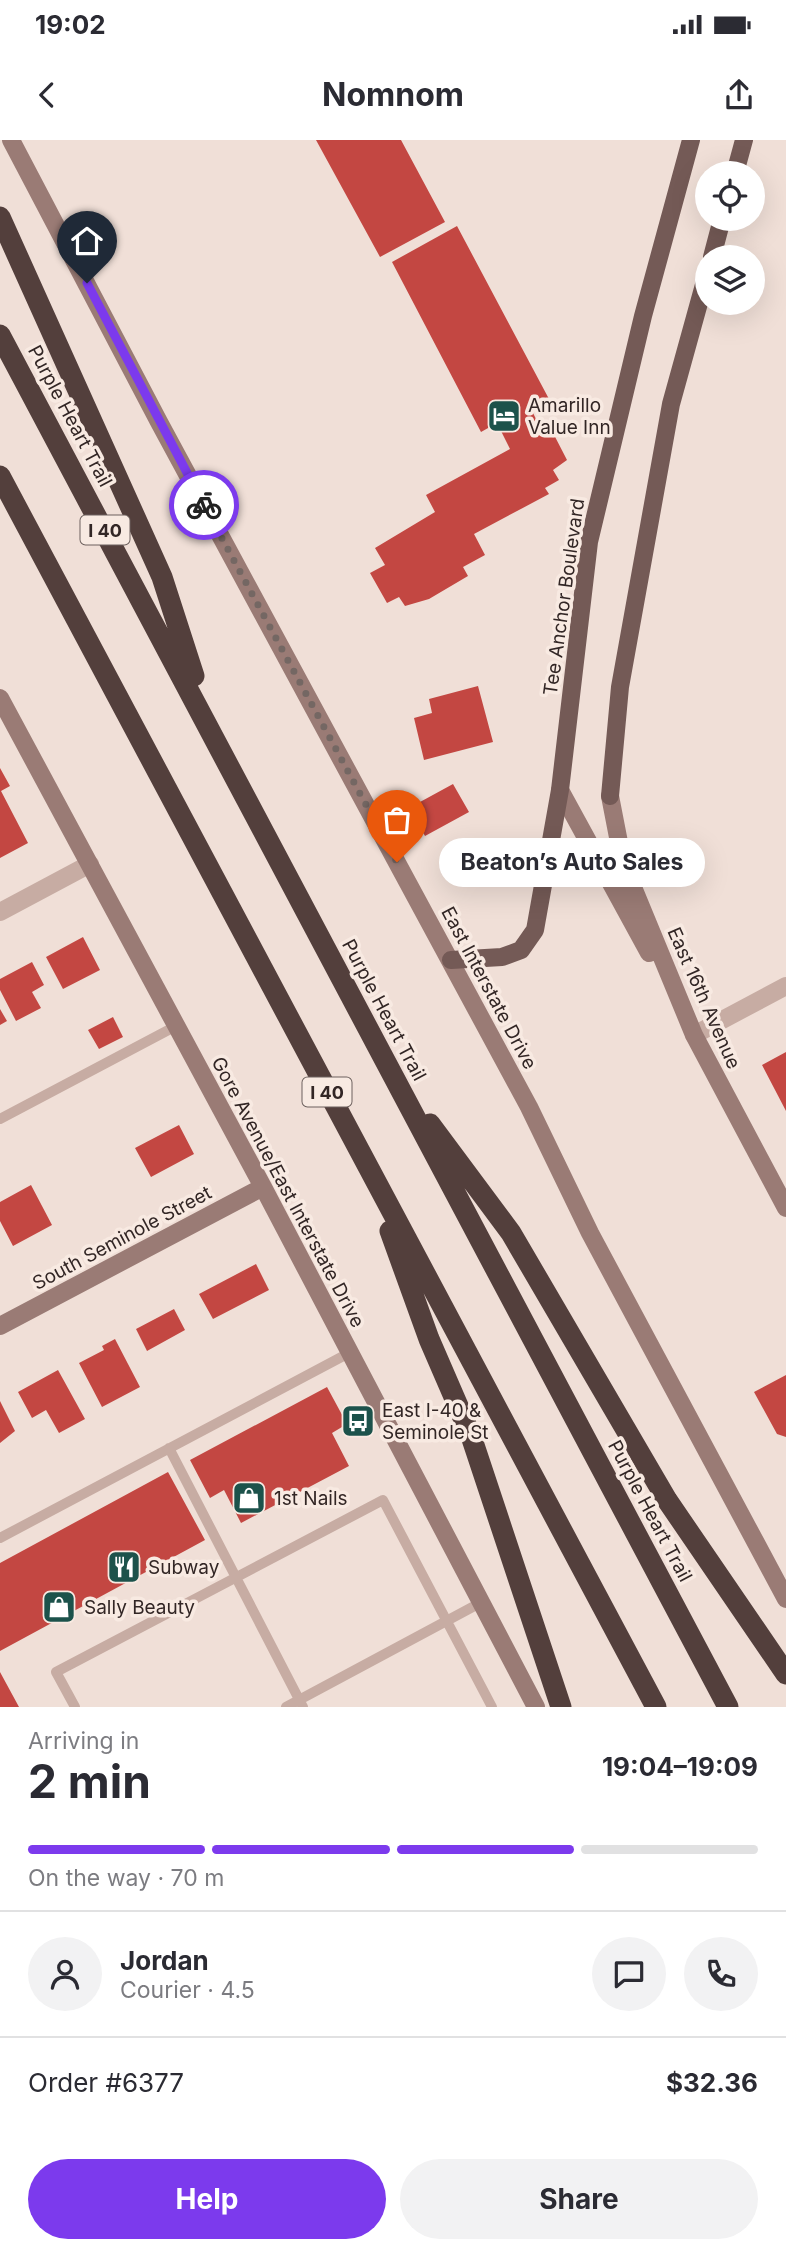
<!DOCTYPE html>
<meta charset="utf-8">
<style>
:root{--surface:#fff;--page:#f2f2f3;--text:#2b2b33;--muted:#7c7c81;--line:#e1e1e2;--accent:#7c3aed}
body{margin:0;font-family:Inter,sans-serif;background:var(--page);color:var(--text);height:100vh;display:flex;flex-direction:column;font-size:26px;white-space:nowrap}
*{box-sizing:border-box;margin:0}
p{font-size:23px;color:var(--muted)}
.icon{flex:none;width:38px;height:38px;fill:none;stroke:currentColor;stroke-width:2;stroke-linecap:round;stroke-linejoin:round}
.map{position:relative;height:1567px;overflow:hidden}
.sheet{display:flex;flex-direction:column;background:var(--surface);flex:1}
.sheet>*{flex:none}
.fabs{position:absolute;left:695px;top:21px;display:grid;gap:14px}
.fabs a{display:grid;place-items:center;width:70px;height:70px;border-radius:50%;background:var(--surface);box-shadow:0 7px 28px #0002;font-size:35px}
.pin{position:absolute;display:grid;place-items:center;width:60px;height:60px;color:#fff;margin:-72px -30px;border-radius:50% 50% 50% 0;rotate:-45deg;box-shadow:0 0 7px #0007}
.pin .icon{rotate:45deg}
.courier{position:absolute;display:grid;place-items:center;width:70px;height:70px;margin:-35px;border:5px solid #7c3aed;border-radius:50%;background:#fff;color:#222;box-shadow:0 2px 9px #0007}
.bubble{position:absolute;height:49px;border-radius:24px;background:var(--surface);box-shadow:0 7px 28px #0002;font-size:23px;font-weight:700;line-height:49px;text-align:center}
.summary em{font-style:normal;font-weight:700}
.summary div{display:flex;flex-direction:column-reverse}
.summary{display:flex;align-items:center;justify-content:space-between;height:119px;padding:0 28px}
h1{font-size:46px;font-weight:700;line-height:52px}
.bar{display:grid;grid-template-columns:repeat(4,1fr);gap:10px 7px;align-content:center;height:84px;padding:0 28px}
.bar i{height:9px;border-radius:5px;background:var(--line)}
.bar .active{background:var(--accent)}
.bar p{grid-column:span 4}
.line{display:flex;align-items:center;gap:18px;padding:0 28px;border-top:2px solid var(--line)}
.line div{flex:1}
.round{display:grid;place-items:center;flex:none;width:74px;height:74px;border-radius:37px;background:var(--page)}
.primary-button{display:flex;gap:14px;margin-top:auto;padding:14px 28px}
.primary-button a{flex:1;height:80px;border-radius:42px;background:var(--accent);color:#fff;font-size:28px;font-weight:700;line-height:80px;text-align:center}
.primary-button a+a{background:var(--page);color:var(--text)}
.status{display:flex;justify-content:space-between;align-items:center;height:49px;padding:0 35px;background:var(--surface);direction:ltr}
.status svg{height:19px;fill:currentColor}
header{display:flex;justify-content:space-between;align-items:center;height:91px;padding:0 28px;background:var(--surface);font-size:32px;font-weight:700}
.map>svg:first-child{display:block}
.building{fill:#c34742}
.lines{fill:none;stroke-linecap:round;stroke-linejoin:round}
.lane{stroke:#c7aca3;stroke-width:10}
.street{stroke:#c7aca3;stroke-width:18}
.secondary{stroke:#9a7b75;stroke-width:18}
.primary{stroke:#745a56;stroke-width:18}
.highway{stroke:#533f3c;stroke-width:21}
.done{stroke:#746763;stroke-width:7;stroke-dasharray:0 12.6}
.route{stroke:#7c3aed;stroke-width:9}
.labels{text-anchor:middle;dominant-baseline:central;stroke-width:7;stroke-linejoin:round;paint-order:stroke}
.shield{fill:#f8eae2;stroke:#6d615e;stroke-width:2}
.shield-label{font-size:18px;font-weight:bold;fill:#322625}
.poi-label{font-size:19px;fill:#322625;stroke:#f8eae2;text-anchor:start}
.street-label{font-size:19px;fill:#322625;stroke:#f8eae2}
</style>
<div class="status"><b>19:02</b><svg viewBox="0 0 49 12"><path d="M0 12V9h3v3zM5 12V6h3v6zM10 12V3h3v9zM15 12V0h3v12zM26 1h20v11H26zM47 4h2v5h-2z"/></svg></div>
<header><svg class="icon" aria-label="back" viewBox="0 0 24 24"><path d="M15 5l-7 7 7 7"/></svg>Nomnom<svg class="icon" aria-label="share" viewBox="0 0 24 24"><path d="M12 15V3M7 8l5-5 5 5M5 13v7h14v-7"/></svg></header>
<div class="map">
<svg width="786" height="1567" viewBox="0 0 786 1567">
<rect width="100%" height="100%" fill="#f0dfd7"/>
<path class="building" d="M316,0H401L445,82L380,117Z
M457,86L549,259L531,269L543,293L551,289L567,320L553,330L559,340L545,348L549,354L474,394L485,415L463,427L468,436L429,459L405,466L399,457L387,463L370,433L385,425L375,408L435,372L426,355L510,309L497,283L481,292L392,122Z
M478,546L493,602L424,620L414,578L432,573L429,559Z
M0,628L10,646L1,651L28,703L0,718Z
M453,644L469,672L425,696L409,668Z
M83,797L100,830L63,849L46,817Z
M32,822L44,845L32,852L41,868L16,881L0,850V839Z
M0,869L7,881L0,885Z
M113,877L123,897L99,909L88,890Z
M786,912V971L762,925Z
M179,985L194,1014L151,1037L135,1008Z
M31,1045L52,1085L13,1106L0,1081V1062Z
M256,1124L269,1150L213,1179L199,1154Z
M174,1169L185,1190L147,1211L136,1189Z
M115,1199L140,1247L102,1267L79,1223L104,1210L102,1206Z
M58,1230L85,1279L59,1293L46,1270L32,1278L18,1252Z
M786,1235V1297L777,1294L754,1252Z
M327,1247L347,1284L332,1293L349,1326L241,1383L224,1350L210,1358L190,1320Z
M0,1261L15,1291L0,1303Z
M168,1332L205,1400L0,1511V1423Z
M0,1532L19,1567H0Z"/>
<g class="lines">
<path class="lane" d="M0,979L176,886
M169,1308L303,1567
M0,1398L349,1213
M75,1567L56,1532L383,1360L492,1567
M286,1567L480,1463"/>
<path class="street" d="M0,772L90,724
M694,895L786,846"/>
<path class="secondary" d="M11,0L159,282L529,967L590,1093L786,1459
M0,558L263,1047L536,1567
M560,650L649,813
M610,656L623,723L694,895L786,1068
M0,1186L263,1047"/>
<path class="primary" d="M735,33L744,0
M712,117L722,79
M610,656L620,547L671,264L707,134
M451,820L502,817L521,810L535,790L560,650L589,402L643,176L691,0"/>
<path class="highway" d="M0,77L162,437L194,536
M0,195L728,1567
M0,336L656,1567
M430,984L511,1093L667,1360L786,1534
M390,1091L429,1199L471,1296L561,1567"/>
</g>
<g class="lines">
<path class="done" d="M204,365L397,722"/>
<path class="route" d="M87,143L204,365"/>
</g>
<defs>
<symbol id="hotel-square" viewBox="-11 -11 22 22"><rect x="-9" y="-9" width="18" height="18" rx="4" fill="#1c524b" stroke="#f8eae2"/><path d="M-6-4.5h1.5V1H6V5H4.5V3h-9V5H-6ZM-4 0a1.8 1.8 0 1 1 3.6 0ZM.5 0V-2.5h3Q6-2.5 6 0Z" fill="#fff"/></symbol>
<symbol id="bus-square" viewBox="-11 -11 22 22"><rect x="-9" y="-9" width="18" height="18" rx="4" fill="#1c524b" stroke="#f8eae2"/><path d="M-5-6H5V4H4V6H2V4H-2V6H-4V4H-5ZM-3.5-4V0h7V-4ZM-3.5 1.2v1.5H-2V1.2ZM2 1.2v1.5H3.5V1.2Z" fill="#fff"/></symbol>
<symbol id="shop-square" viewBox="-11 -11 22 22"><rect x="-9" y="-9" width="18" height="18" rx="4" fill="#1c524b" stroke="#f8eae2"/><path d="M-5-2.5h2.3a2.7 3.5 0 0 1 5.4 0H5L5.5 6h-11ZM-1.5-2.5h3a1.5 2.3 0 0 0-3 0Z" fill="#fff"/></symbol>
<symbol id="restaurant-square" viewBox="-11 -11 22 22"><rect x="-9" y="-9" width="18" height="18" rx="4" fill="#1c524b" stroke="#f8eae2"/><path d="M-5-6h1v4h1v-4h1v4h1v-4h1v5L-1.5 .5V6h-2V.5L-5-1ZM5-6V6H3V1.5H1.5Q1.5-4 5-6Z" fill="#fff"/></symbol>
</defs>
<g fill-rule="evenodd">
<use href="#hotel-square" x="485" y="257" width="38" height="38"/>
<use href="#bus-square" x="339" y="1262" width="38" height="38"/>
<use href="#shop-square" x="230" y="1339" width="38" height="38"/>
<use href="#restaurant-square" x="105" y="1408" width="38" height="38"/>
<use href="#shop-square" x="40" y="1448" width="38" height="38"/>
</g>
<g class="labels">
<g class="shield">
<rect x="80.5" y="375.5" width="49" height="29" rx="5"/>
<rect x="302.5" y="937.5" width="49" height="29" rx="5"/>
</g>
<g class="shield-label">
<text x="105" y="390">I 40</text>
<text x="327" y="952">I 40</text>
</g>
<g class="poi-label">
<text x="528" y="265">Amarillo<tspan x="528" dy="22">Value Inn</tspan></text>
<text x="382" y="1270">East I-40 &amp;<tspan x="382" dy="22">Seminole St</tspan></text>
<text x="274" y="1358">1st Nails</text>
<text x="148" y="1427">Subway</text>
<text x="84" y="1467">Sally Beauty</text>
</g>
<g class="street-label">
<text transform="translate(70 276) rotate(62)">Purple Heart Trail</text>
<text transform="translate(564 457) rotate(-82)">Tee Anchor Boulevard</text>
<text transform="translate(489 848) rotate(62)">East Interstate Drive</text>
<text transform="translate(704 858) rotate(66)">East 16th Avenue</text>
<text transform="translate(384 870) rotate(62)">Purple Heart Trail</text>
<text transform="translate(288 1052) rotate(62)">Gore Avenue/East Interstate Drive</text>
<text transform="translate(122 1098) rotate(-28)">South Seminole Street</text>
<text transform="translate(650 1371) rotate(62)">Purple Heart Trail</text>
</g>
</g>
</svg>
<div class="fabs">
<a><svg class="icon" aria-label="locate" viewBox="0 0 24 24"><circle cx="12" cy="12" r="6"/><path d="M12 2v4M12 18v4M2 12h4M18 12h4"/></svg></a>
<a><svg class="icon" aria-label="layers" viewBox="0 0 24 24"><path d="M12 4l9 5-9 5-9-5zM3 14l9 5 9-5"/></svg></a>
</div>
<div class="pin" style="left:397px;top:722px;background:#ea580c"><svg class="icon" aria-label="bag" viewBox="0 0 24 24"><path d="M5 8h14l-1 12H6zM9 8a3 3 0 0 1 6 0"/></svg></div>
<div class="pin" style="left:87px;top:143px;background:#1f2937"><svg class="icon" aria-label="home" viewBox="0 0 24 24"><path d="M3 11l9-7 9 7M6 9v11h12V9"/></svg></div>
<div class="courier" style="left:204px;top:365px"><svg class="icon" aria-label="bike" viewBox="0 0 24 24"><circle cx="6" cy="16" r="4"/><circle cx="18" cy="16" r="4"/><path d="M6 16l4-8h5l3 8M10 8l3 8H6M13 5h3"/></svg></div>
<div class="bubble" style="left:439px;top:698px;width:266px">Beaton’s Auto Sales</div>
</div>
<section class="sheet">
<div class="summary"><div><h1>2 min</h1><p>Arriving in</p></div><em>19:04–19:09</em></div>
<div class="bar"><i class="active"></i><i class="active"></i><i class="active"></i><i></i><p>On the way · 70 m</p></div>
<div class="line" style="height:126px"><a class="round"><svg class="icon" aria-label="person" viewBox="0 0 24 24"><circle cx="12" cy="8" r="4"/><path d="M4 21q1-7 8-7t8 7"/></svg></a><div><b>Jordan</b><p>Courier · 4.5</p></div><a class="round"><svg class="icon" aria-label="chat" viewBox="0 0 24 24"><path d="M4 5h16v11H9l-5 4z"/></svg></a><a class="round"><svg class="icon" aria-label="phone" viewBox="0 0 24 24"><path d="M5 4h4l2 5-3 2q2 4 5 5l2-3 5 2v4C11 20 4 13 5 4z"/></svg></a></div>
<div class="line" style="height:91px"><div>Order #6377</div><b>$32.36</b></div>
<div class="primary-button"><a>Help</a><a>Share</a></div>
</section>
